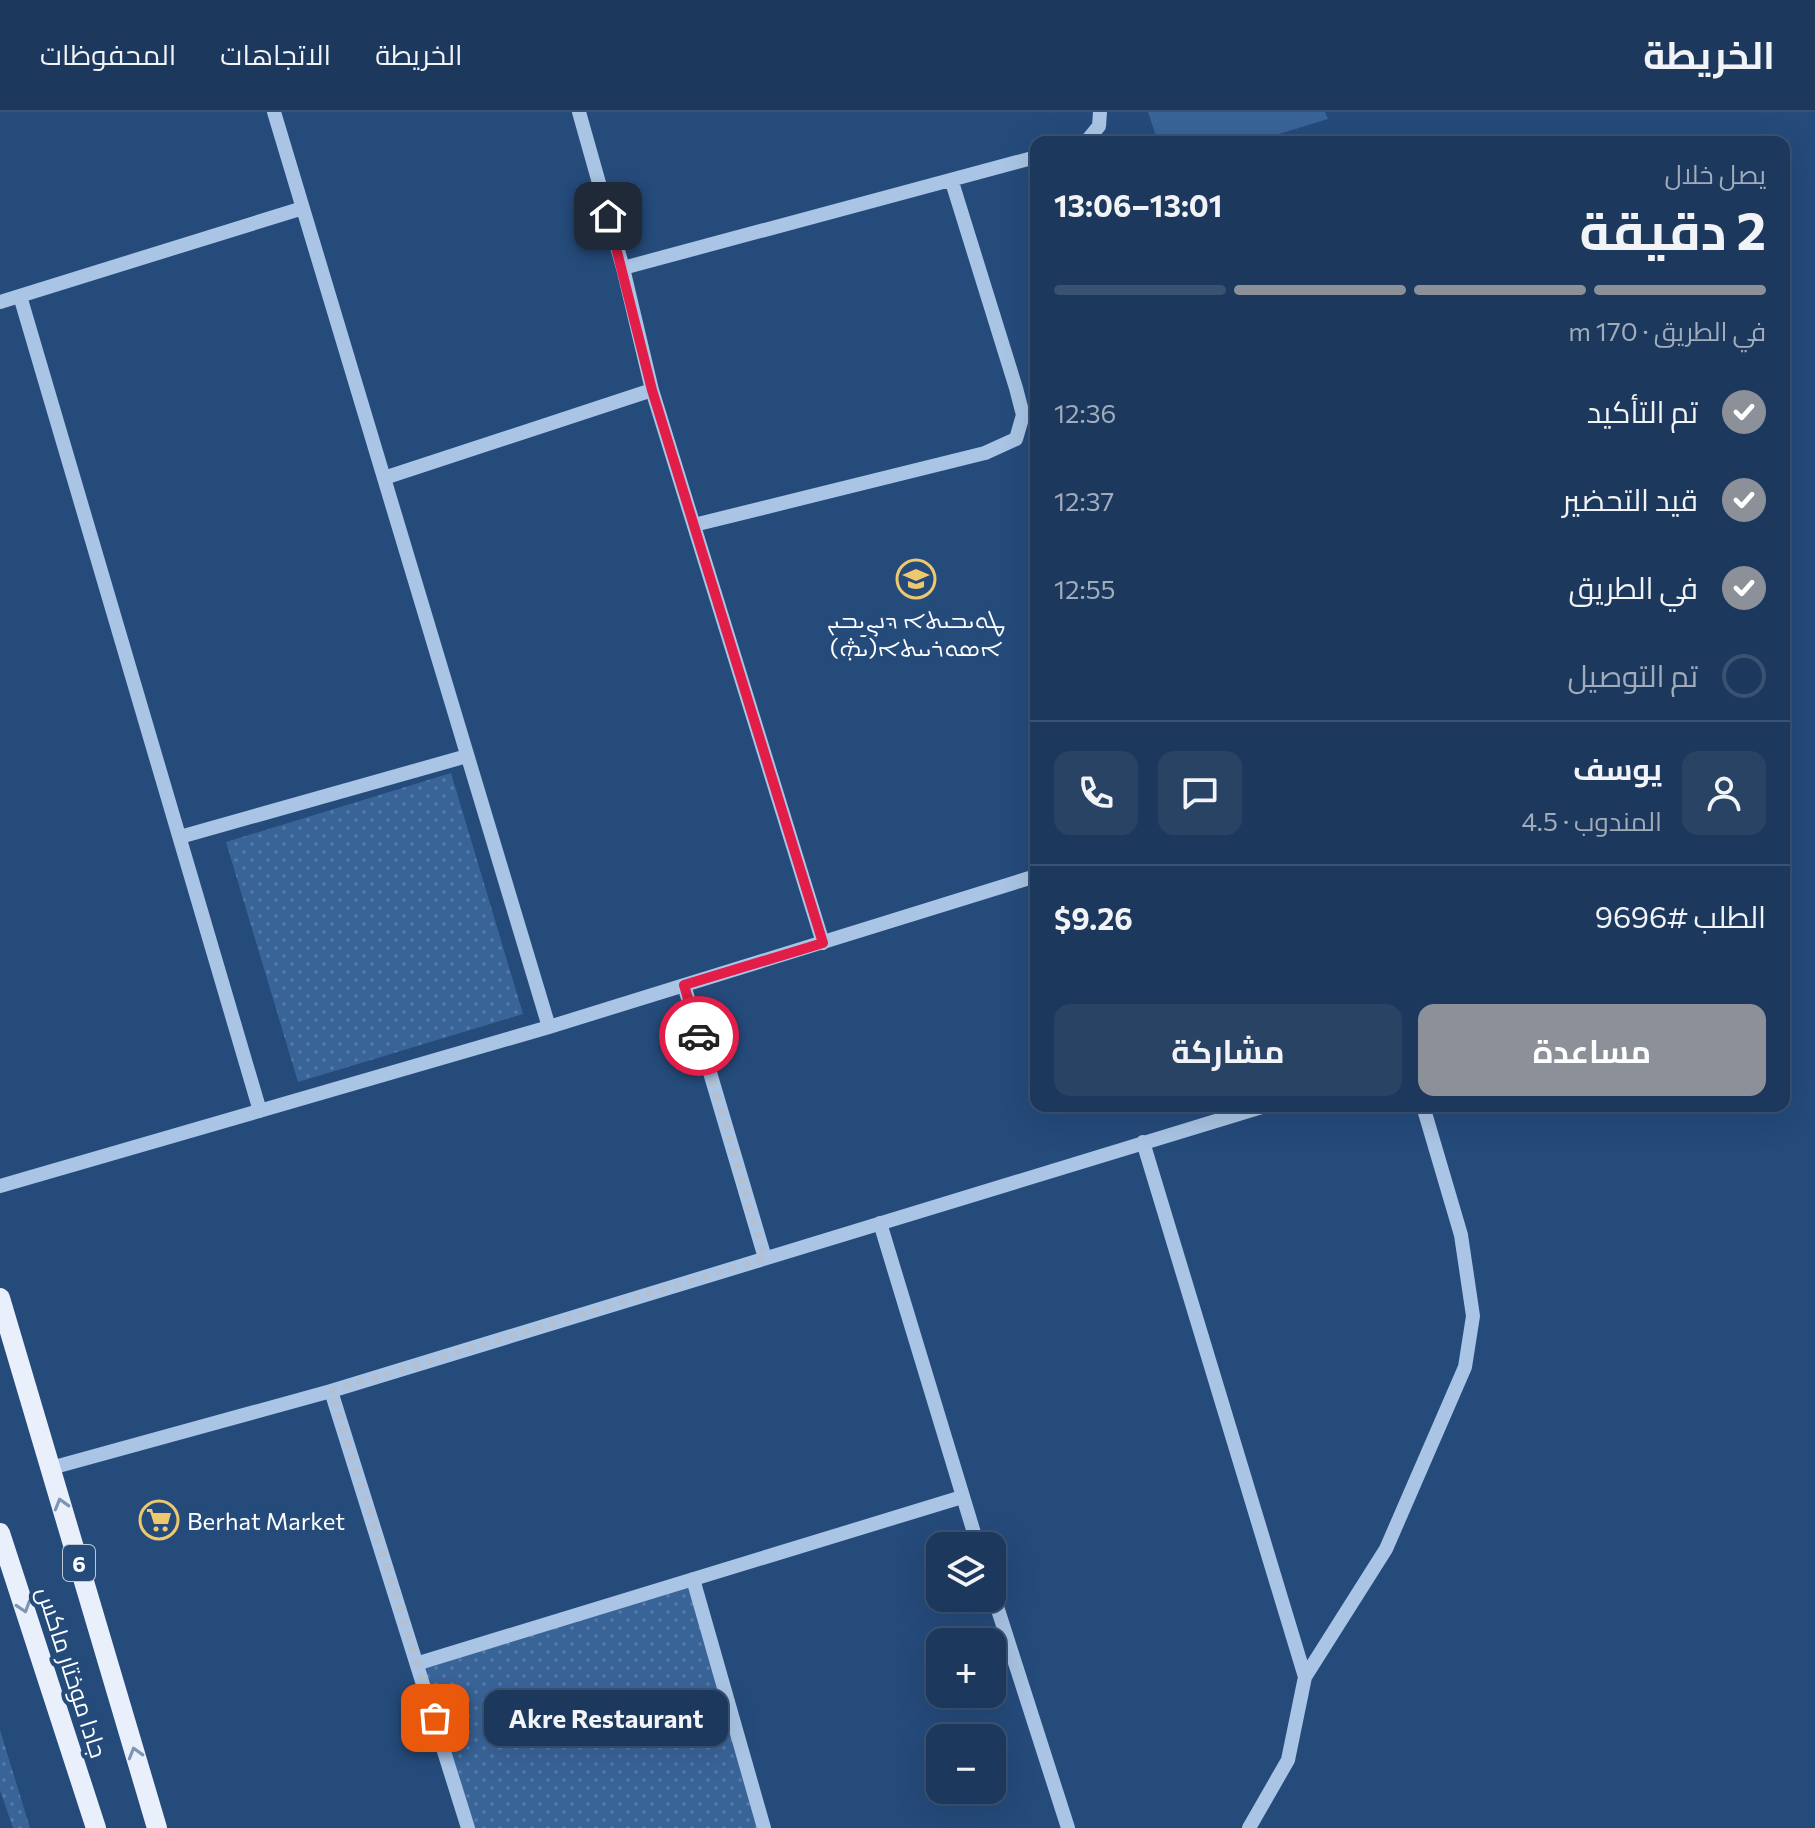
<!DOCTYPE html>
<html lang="ar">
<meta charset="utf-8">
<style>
:root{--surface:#1c385c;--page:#294365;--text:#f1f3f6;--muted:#a0acbb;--line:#3a5272;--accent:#8c9099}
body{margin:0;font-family:Commissioner,Cairo,"Noto Sans Syriac",sans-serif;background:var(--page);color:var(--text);direction:rtl;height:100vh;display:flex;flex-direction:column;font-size:30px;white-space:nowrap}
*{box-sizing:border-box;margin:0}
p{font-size:26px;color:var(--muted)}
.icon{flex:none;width:44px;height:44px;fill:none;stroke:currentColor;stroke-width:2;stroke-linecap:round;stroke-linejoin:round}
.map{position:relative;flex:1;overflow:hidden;direction:ltr}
.details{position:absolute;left:1030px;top:24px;width:760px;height:976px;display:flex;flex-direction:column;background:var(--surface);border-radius:16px;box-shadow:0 8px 32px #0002,0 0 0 2px var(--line);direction:rtl}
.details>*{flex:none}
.buttons{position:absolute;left:926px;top:1420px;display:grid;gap:16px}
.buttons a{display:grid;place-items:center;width:80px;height:80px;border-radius:16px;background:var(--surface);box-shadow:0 8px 32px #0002,0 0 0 2px var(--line);font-size:40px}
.pin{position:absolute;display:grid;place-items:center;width:68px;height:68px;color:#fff;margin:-34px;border-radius:16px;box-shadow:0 4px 12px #0006}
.courier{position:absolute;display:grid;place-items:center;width:80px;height:80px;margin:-40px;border:6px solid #e11d48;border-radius:50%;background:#fff;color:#222;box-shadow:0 2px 10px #0007}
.bubble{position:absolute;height:56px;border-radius:16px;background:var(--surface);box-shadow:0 8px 32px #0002,0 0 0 2px var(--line);font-size:26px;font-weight:700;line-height:56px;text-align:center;direction:rtl}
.summary em{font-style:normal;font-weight:700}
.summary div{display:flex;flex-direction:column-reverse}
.summary{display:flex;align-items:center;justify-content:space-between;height:136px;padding:0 24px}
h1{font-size:52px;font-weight:700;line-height:60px}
.bar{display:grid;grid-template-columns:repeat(4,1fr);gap:12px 8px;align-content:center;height:96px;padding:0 24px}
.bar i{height:10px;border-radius:6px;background:var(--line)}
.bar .selected{background:var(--accent)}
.bar p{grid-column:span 4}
.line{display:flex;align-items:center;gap:20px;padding:0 24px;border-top:2px solid var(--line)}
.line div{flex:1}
.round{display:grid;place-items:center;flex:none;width:84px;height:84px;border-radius:16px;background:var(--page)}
ol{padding:0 24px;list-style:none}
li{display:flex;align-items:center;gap:24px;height:88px}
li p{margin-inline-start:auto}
li .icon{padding:8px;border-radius:50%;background:var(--accent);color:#fff;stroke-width:4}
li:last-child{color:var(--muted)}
li i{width:44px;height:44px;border:4px solid var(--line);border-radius:50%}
.action{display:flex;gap:16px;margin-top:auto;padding:16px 24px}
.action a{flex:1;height:92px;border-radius:16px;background:var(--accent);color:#fff;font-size:32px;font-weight:700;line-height:92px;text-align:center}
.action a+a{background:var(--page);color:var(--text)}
header{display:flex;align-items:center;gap:48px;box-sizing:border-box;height:112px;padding:0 40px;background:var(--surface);border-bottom:2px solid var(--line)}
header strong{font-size:38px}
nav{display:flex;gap:44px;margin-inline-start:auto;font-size:28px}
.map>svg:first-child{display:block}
.grass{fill:#396498}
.park{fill:url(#park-dots)}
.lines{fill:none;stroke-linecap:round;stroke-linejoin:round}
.minor{stroke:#a9c4e4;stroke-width:14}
.major{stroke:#e9f0fc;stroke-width:20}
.oneway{stroke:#7d95b5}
.done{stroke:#b3c0d1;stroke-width:8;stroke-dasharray:0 14.4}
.route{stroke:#e11d48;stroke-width:10}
.labels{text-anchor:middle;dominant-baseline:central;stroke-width:8;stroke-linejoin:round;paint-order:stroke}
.shield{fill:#254b7b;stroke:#bec9d7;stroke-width:2}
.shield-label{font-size:22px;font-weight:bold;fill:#fff}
.poi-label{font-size:24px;fill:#fff;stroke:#254b7b}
.street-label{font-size:24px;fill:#fff;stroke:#254b7b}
</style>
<header>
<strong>الخريطة</strong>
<nav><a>الخريطة</a><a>الاتجاهات</a><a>المحفوظات</a></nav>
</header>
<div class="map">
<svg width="1815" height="1716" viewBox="0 0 1815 1716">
<defs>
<pattern id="park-dots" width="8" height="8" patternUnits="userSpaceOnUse" patternTransform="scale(2)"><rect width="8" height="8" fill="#396498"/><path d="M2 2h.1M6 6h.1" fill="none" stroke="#577ba7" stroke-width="1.8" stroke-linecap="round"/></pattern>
</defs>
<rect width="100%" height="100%" fill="#254b7b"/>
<path class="grass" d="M1148,0H1325L1328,7L1253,30H1158Z"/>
<path class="park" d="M451,661L523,902L298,970L226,730Z
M693,1467L764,1716H468L419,1551Z
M0,1618L30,1716H13L0,1678Z"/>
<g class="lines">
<path class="minor" d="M274,0L549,915
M579,0L623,156L652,278L823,831
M1086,30L1099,14L1100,0
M623,156L1036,45
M20,184L260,999
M0,190L303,96
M384,366L652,278
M694,413L985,341L1016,327L1023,303L1016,276L952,70
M180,725L467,644
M684,873L765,1146
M1143,1030L1305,1565L1288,1648L1249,1716
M0,1074L549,915L1036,764
M880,1111L978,1434
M331,1279L468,1716
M51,1356L331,1279L1265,994
M693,1467L764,1716
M992,1479L1068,1716
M419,1551L962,1385
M1305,1565L1386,1437L1465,1255L1473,1204L1461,1123L1423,994"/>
<path class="major" d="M0,1186L157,1716
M0,1421L96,1716"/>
</g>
<defs><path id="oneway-chevron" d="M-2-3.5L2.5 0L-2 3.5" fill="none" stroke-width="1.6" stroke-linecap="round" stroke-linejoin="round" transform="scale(2)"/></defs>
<g class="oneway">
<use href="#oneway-chevron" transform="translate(61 1392) rotate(-106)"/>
<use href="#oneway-chevron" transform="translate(24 1495) rotate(72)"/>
<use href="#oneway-chevron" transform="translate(135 1641) rotate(-106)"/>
</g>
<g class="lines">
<path class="done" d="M435,1606L331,1279L765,1146L699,924"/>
<path class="route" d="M608,104L652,278L823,831L684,873L699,924"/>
</g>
<defs>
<symbol id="school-ring" viewBox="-11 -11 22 22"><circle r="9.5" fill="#254b7b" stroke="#edc86e" stroke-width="1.5"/><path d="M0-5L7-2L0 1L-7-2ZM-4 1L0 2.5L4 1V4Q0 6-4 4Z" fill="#edc86e"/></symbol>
<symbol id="supermarket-ring" viewBox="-11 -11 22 22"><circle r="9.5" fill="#254b7b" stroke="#edc86e" stroke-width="1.5"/><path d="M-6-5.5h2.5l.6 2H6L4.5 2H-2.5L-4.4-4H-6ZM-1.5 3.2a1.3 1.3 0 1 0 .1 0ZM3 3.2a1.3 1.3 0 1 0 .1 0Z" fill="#edc86e"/></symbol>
</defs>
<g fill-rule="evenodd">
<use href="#school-ring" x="894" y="445" width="44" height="44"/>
<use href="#supermarket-ring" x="137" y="1386" width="44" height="44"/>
</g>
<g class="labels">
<rect class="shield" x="63" y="1433" width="32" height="36" rx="6"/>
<g class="shield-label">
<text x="79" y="1451">6</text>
</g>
<g class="poi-label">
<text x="916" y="506">ܛܘܝܒܝܬܐ ܕܢܨܝܒܝܢ<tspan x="916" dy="28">ܐܣܘܪܝܝܬܐ(ܞ)</tspan></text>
<text x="187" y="1408" text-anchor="start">Berhat Market</text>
</g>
<g class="street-label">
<text transform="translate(73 1560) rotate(72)">جادا موختار ماكس</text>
</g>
</g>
</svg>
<div class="buttons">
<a><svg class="icon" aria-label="layers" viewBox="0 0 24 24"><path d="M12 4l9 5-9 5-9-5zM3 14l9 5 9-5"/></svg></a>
<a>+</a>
<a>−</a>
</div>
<div class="pin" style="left:435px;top:1606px;background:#ea580c"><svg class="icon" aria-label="bag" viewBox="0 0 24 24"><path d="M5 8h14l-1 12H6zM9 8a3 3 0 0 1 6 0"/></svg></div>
<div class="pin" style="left:608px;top:104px;background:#1f2937"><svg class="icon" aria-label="home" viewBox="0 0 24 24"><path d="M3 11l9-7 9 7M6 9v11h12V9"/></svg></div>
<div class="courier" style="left:699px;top:924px"><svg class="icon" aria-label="car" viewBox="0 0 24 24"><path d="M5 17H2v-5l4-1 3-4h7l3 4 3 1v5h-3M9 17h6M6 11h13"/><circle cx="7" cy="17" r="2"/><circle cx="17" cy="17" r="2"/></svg></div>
<div class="bubble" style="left:484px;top:1578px;width:244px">Akre Restaurant</div>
<section class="details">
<div class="summary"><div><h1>2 دقيقة</h1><p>يصل خلال</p></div><em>13:01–13:06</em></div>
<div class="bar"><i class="selected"></i><i class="selected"></i><i class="selected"></i><i></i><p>في الطريق · 170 m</p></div>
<ol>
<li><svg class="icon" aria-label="check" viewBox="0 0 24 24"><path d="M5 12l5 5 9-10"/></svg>تم التأكيد<p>12:36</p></li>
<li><svg class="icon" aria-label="check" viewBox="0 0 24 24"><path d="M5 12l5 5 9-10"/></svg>قيد التحضير<p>12:37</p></li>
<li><svg class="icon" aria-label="check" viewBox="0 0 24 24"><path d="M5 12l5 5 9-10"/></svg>في الطريق<p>12:55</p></li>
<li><i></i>تم التوصيل</li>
</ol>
<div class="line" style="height:144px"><a class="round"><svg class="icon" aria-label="person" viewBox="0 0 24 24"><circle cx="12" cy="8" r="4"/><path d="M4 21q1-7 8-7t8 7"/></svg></a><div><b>يوسف</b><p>المندوب · 4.5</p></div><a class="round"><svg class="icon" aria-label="chat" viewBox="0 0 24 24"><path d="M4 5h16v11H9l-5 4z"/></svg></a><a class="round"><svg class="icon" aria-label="phone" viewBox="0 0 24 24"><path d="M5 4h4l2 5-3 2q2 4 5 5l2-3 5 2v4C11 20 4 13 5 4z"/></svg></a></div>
<div class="line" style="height:104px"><div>الطلب #9696</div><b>$9.26</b></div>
<div class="action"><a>مساعدة</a><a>مشاركة</a></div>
</section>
</div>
